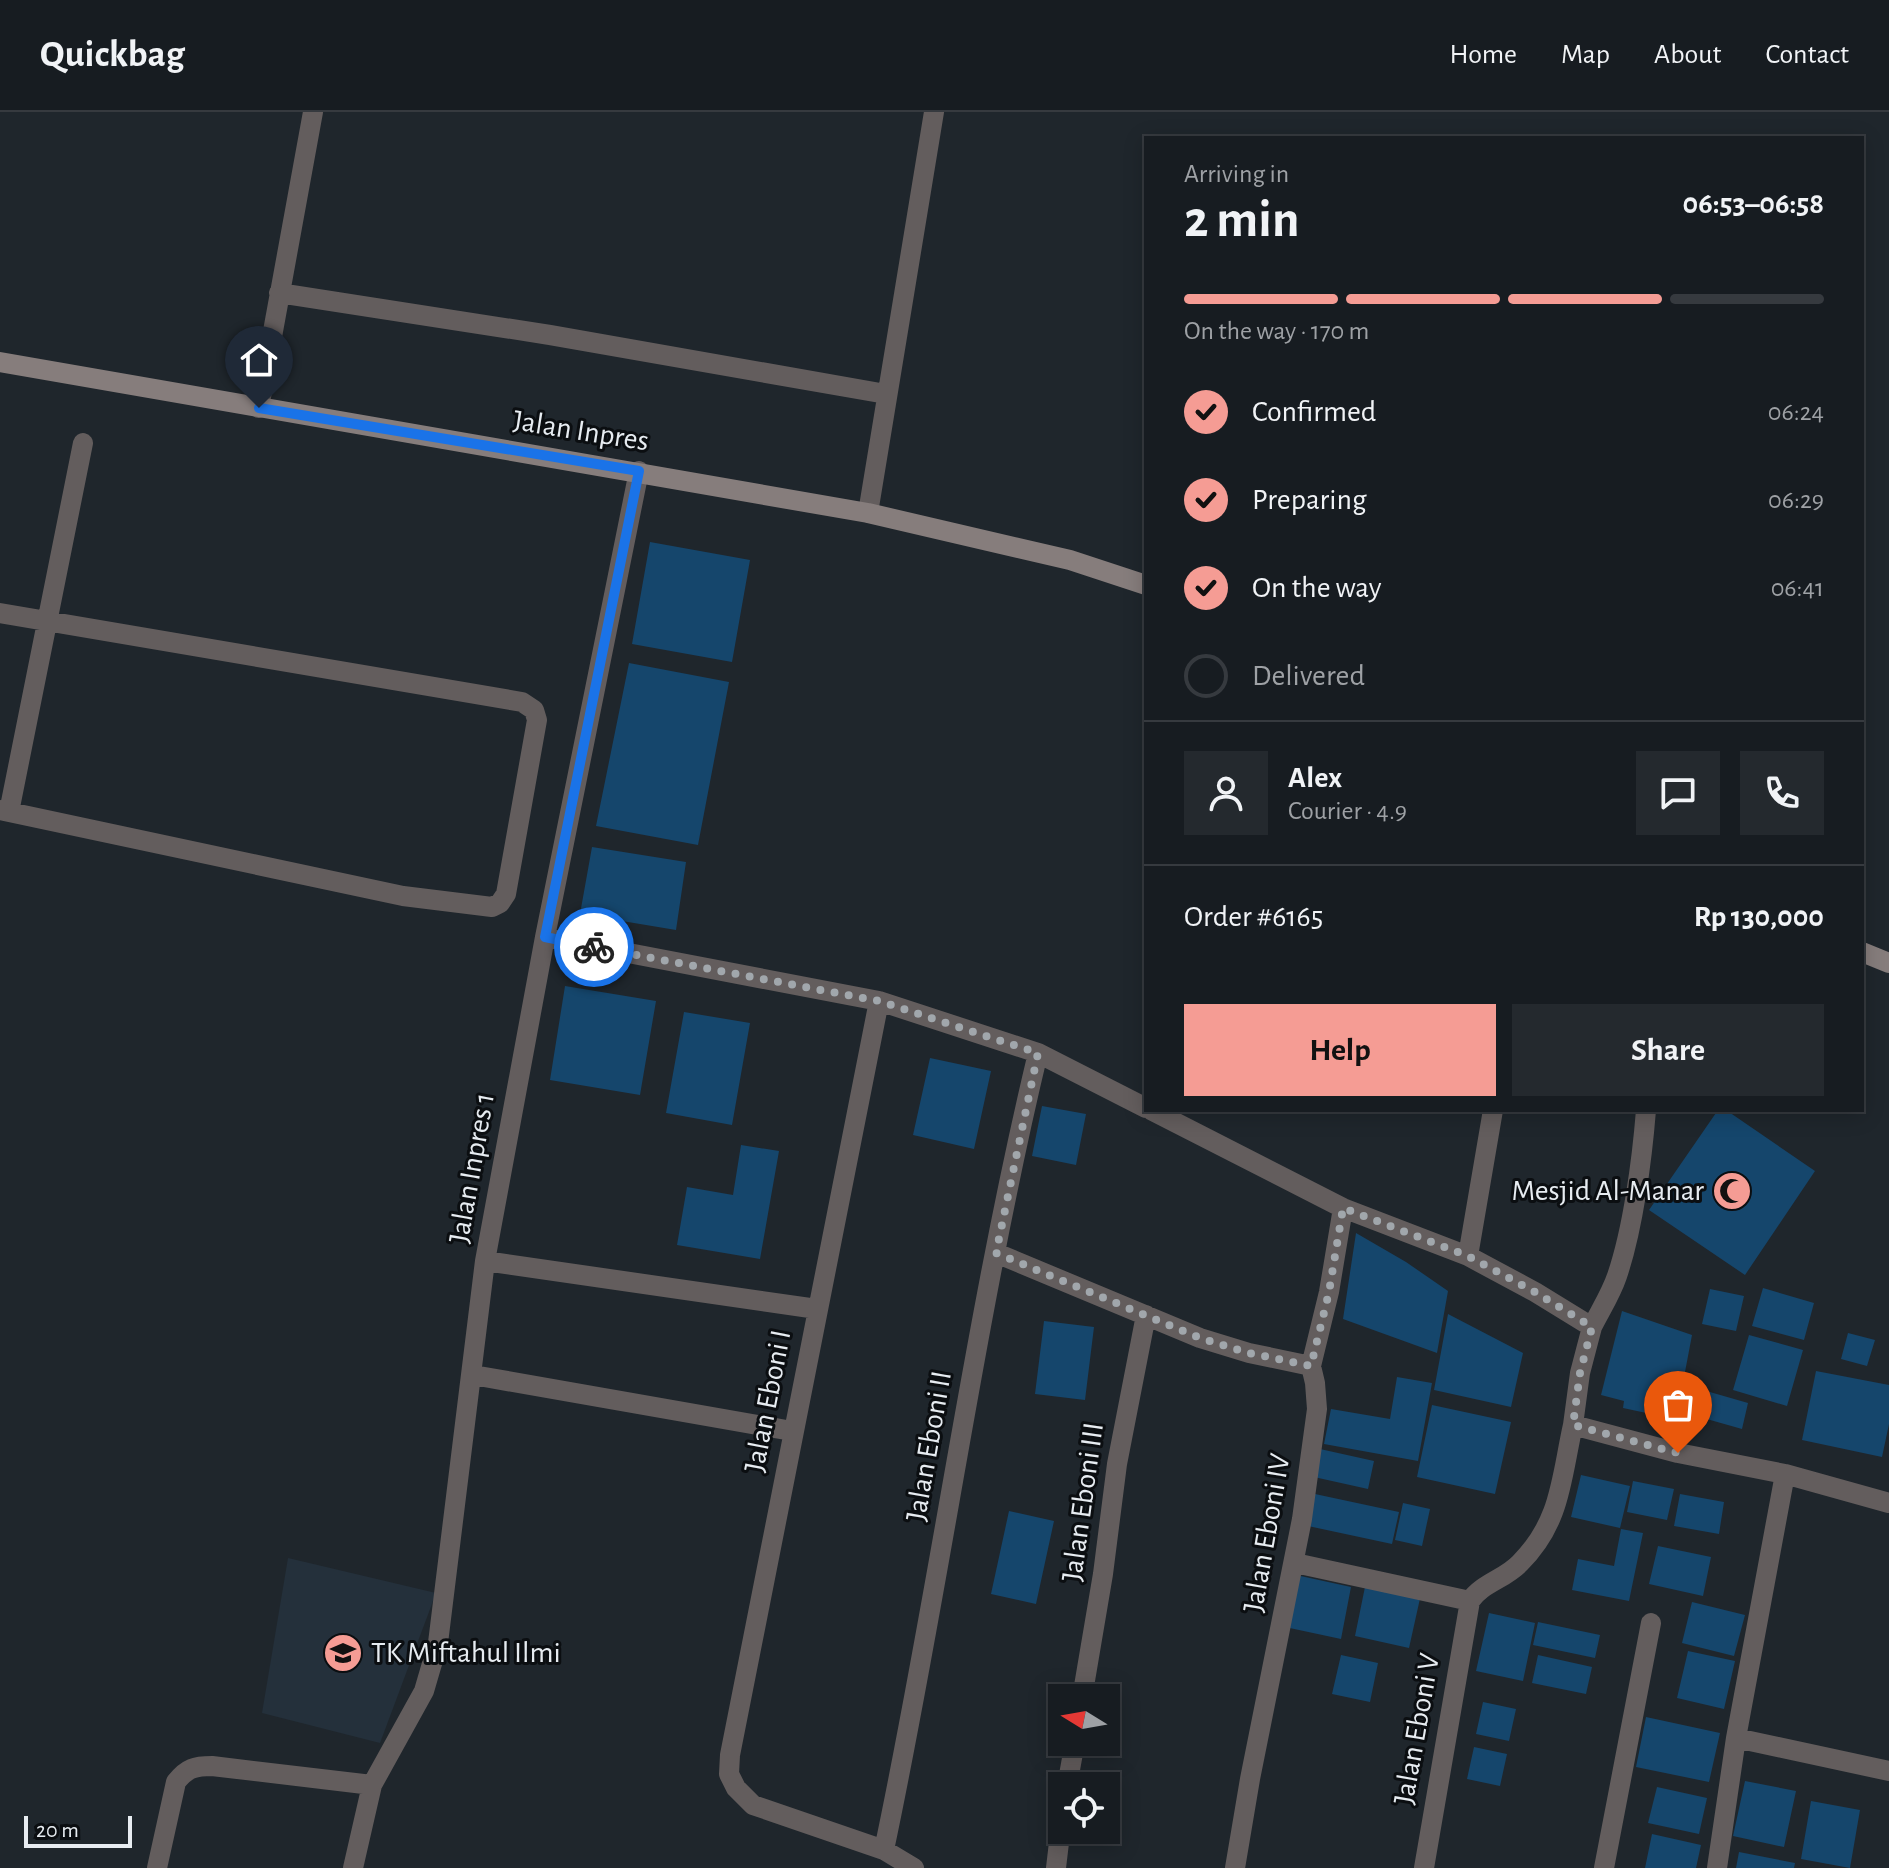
<!DOCTYPE html>
<meta charset="utf-8">
<style>
:root{--surface:#171c21;--page:#24292e;--text:#f1f3f6;--muted:#9ea1a5;--line:#363a3f;--accent:#f59c94}
body{margin:0;font-family:"Alegreya Sans",sans-serif;background:var(--page);color:var(--text);height:100vh;display:flex;flex-direction:column;font-size:30px;white-space:nowrap}
*{box-sizing:border-box;margin:0}
p{font-size:26px;color:var(--muted)}
.icon{flex:none;width:44px;height:44px;fill:none;stroke:currentColor;stroke-width:2;stroke-linecap:round;stroke-linejoin:round}
.map{position:relative;flex:1;overflow:hidden}
.drawer{position:absolute;left:1144px;top:24px;width:720px;height:976px;display:flex;flex-direction:column;background:var(--surface);border-radius:0px;box-shadow:0 4px 20px #0003,0 0 0 2px var(--line)}
.drawer>*{flex:none}
.needle{width:52px;rotate:281deg}
.controls{position:absolute;left:1048px;top:1572px;display:grid;gap:16px}
.controls a{display:grid;place-items:center;width:72px;height:72px;border-radius:0px;background:var(--surface);box-shadow:0 4px 20px #0003,0 0 0 2px var(--line);font-size:40px}
.scale{position:absolute;left:24px;bottom:20px;width:108px;box-sizing:border-box;padding-left:8px;border:4px solid #e7ecf1;border-top:0;font-size:22px;line-height:28px;white-space:nowrap;color:#e7ecf1;-webkit-text-stroke:6px #0b0e11;paint-order:stroke}
.pin{position:absolute;display:grid;place-items:center;width:68px;height:68px;color:#fff;margin:-82px -34px;border-radius:50% 50% 50% 0;rotate:-45deg;box-shadow:0 0 8px #0007}
.pin .icon{rotate:45deg}
.courier{position:absolute;display:grid;place-items:center;width:80px;height:80px;margin:-40px;border:6px solid #1a73e8;border-radius:50%;background:#fff;color:#222;box-shadow:0 2px 10px #0007}
.summary em{font-style:normal;font-weight:700}
.summary div{display:flex;flex-direction:column-reverse}
.summary{display:flex;align-items:center;justify-content:space-between;height:136px;padding:0 40px}
h1{font-size:52px;font-weight:700;line-height:60px}
.bar{display:grid;grid-template-columns:repeat(4,1fr);gap:12px 8px;align-content:center;height:96px;padding:0 40px}
.bar i{height:10px;border-radius:6px;background:var(--line)}
.bar .selected{background:var(--accent)}
.bar p{grid-column:span 4}
.line{display:flex;align-items:center;gap:20px;padding:0 40px;border-top:2px solid var(--line)}
.line div{flex:1}
.round{display:grid;place-items:center;flex:none;width:84px;height:84px;border-radius:0px;background:var(--page)}
ol{padding:0 40px;list-style:none}
li{display:flex;align-items:center;gap:24px;height:88px}
li p{margin-inline-start:auto}
li .icon{padding:8px;border-radius:50%;background:var(--accent);color:#111;stroke-width:4}
li:last-child{color:var(--muted)}
li i{width:44px;height:44px;border:4px solid var(--line);border-radius:50%}
.primary-button{display:flex;gap:16px;margin-top:auto;padding:16px 40px}
.primary-button a{flex:1;height:92px;border-radius:0px;background:var(--accent);color:#111;font-size:32px;font-weight:700;line-height:92px;text-align:center}
.primary-button a+a{background:var(--page);color:var(--text)}
header{display:flex;align-items:center;gap:48px;box-sizing:border-box;height:112px;padding:0 40px;background:var(--surface);border-bottom:2px solid var(--line)}
header strong{font-size:38px}
nav{display:flex;gap:44px;margin-inline-start:auto;font-size:28px}
.map>svg:first-child{display:block}
.built{fill:#24303b}
.building{fill:#15466c}
.lines{fill:none;stroke-linecap:round;stroke-linejoin:round}
.street{stroke:#635d5d;stroke-width:20}
.secondary{stroke:#867d7c;stroke-width:20}
.done{stroke:#a1a7ac;stroke-width:8;stroke-dasharray:0 14.4}
.route{stroke:#1a73e8;stroke-width:10}
.labels{text-anchor:middle;dominant-baseline:central;stroke-width:6;stroke-linejoin:round;paint-order:stroke}
.street-label{font-size:30px;fill:#e7ecf1;stroke:#0b0e11}
.poi-label{font-size:30px;fill:#e7ecf1;stroke:#0b0e11;text-anchor:end}
</style>
<header>
<strong>Quickbag</strong>
<nav><a>Home</a><a>Map</a><a>About</a><a>Contact</a></nav>
</header>
<div class="map">
<svg width="1889" height="1756" viewBox="0 0 1889 1756">
<rect width="100%" height="100%" fill="#1f262c"/>
<path class="built" d="M288,1446L436,1481L380,1631L262,1601Z"/>
<path class="building" d="M650,430L750,448L732,550L632,532Z
M629,551L729,570L698,733L596,714Z
M592,735L686,750L676,818L580,802Z
M565,874L656,889L640,983L550,968Z
M684,900L750,911L732,1013L666,1001Z
M930,946L991,959L974,1037L913,1023Z
M1042,994L1086,1002L1076,1053L1032,1044Z
M1718,998H1726L1815,1059L1745,1163L1649,1098Z
M741,1033L779,1039L760,1147L677,1133L687,1075L733,1083Z
M1356,1121L1406,1150L1448,1179L1437,1241L1343,1207Z
M1763,1176L1814,1191L1804,1228L1752,1214Z
M1710,1177L1744,1184L1736,1219L1702,1212Z
M1622,1199L1692,1223L1678,1297L1653,1294L1651,1302L1623,1296L1624,1289L1601,1283Z
M1448,1202L1523,1241L1511,1295L1434,1278Z
M1044,1209L1094,1215L1085,1288L1035,1282Z
M1848,1221L1875,1228L1867,1254L1841,1247Z
M1749,1223L1803,1238L1787,1294L1733,1278Z
M1816,1259L1889,1273V1312L1882,1345L1802,1328Z
M1397,1265L1432,1271L1418,1349L1324,1332L1331,1297L1390,1307Z
M1696,1276L1748,1291L1742,1317L1689,1302Z
M1432,1293L1511,1310L1495,1382L1417,1365Z
M1320,1337L1374,1349L1368,1377L1314,1365Z
M1581,1363L1630,1374L1620,1416L1571,1405Z
M1633,1369L1674,1377L1667,1408L1627,1400Z
M1315,1382L1399,1400L1392,1432L1308,1414Z
M1680,1382L1724,1390L1719,1422L1674,1414Z
M1403,1391L1430,1397L1422,1434L1395,1428Z
M1009,1399L1054,1409L1036,1492L991,1482Z
M1621,1417L1643,1421L1629,1489L1572,1478L1578,1447L1614,1454Z
M1658,1434L1711,1445L1703,1484L1649,1472Z
M1296,1463L1351,1475L1341,1527L1285,1515Z
M1366,1470L1421,1482L1409,1536L1355,1524Z
M1692,1490L1745,1503L1734,1544L1682,1531Z
M1489,1501L1535,1511L1523,1569L1476,1559Z
M1538,1510L1600,1523L1595,1546L1533,1533Z
M1688,1539L1735,1549L1724,1597L1677,1586Z
M1341,1543L1378,1551L1370,1590L1332,1582Z
M1538,1543L1592,1555L1586,1582L1532,1571Z
M1483,1590L1516,1597L1509,1629L1476,1622Z
M1646,1605L1720,1621L1709,1670L1636,1655Z
M1474,1635L1507,1642L1500,1674L1467,1667Z
M1745,1669L1796,1679L1784,1735L1733,1724Z
M1657,1675L1707,1686L1699,1722L1648,1711Z
M1811,1689L1860,1698L1850,1756L1801,1747Z
M1652,1722L1701,1733L1696,1756H1645Z
M1739,1740L1795,1751L1794,1756H1736Z"/>
<g class="lines">
<path class="street" d="M279,181L550,223L886,282
M259,296L313,0
M868,401L934,0
M0,501L522,590L534,598L537,608L506,782L500,791L492,795L403,784L0,698
M9,700L83,331
M545,825L879,889L1038,941L1146,996
M879,889L730,1643L729,1662L736,1676L753,1693L884,1738L914,1756
M1151,998L1343,1096L1468,1144L1535,1180L1592,1215L1580,1261L1573,1313L1678,1341L1785,1362L1736,1626L1889,1659
M996,1141L1200,1226L1249,1241L1311,1254
M1468,1144L1493,998
M485,1149L817,1197
M1592,1215C1600,1199 1611,1182 1617,1164C1633,1117 1642,1048 1646,998
M473,1263L792,1319
M1785,1362L1889,1391
M1295,1451L1470,1489C1482,1471 1505,1467 1520,1451C1561,1410 1561,1367 1573,1313
M1082,1586L1103,1462L1117,1352L1146,1203
M1067,1674L1075,1630
M884,1738C940,1473 975,1204 1038,941
M157,1756L176,1670C187,1656 195,1654 212,1654L372,1673
M353,1756L372,1673L424,1579L438,1531L485,1149L545,825L639,359
M1056,1756L1062,1705
M1235,1756L1250,1667L1302,1407L1317,1297L1315,1271L1311,1254L1329,1180L1343,1096
M1424,1756L1470,1489
M1604,1756L1651,1511
M1717,1756L1736,1626"/>
<path class="secondary" d="M0,250L868,401L1070,448L1146,473
M1862,840L1889,851"/>
</g>
<g class="lines">
<path class="done" d="M594,835L879,889L1038,941L996,1141L1200,1226L1249,1241L1311,1254L1329,1180L1343,1096L1468,1144L1535,1180L1592,1215L1580,1261L1573,1313L1678,1341"/>
<path class="route" d="M259,296L639,359L545,825L594,835"/>
</g>
<defs>
<symbol id="mosque-disc" viewBox="-11 -11 22 22"><circle r="9.5" fill="#f59c94" stroke="#0b0e11"/><path d="M3.5-4.9A6 6 0 1 0 3.5 4.9A5 5 0 1 1 3.5-4.9Z" fill="#111"/></symbol>
<symbol id="school-disc" viewBox="-11 -11 22 22"><circle r="9.5" fill="#f59c94" stroke="#0b0e11"/><path d="M0-5L7-2L0 1L-7-2ZM-4 1L0 2.5L4 1V4Q0 6-4 4Z" fill="#111"/></symbol>
</defs>
<g fill-rule="evenodd">
<use href="#mosque-disc" x="1710" y="1057" width="44" height="44"/>
<use href="#school-disc" x="321" y="1519" width="44" height="44"/>
</g>
<g class="labels">
<g class="street-label">
<text transform="translate(581 319) rotate(9)">Jalan Inpres</text>
<text transform="translate(472 1056) rotate(-80)">Jalan Inpres 1</text>
<text transform="translate(768 1289) rotate(-79)">Jalan Eboni I</text>
<text transform="translate(929 1334) rotate(-80)">Jalan Eboni II</text>
<text transform="translate(1083 1390) rotate(-82)">Jalan Eboni III</text>
<text transform="translate(1267 1421) rotate(-80)">Jalan Eboni IV</text>
<text transform="translate(1417 1617) rotate(-80)">Jalan Eboni V</text>
</g>
<g class="poi-label">
<text x="1704" y="1079">Mesjid Al-Manar</text>
<text x="371" y="1541" text-anchor="start">TK Miftahul Ilmi</text>
</g>
</g>
</svg>
<div class="controls">
<a><svg class="needle" viewBox="-14 -14 28 28"><path d="M0-13l5 13h-10z" fill="#e53935"/><path d="M0 13l5-13h-10z" fill="#9ea1a5"/></svg></a>
<a><svg class="icon" aria-label="locate" viewBox="0 0 24 24"><circle cx="12" cy="12" r="6"/><path d="M12 2v4M12 18v4M2 12h4M18 12h4"/></svg></a>
</div>
<div class="scale">20 m</div>
<div class="pin" style="left:1678px;top:1341px;background:#ea580c"><svg class="icon" aria-label="bag" viewBox="0 0 24 24"><path d="M5 8h14l-1 12H6zM9 8a3 3 0 0 1 6 0"/></svg></div>
<div class="pin" style="left:259px;top:296px;background:#1f2937"><svg class="icon" aria-label="home" viewBox="0 0 24 24"><path d="M3 11l9-7 9 7M6 9v11h12V9"/></svg></div>
<div class="courier" style="left:594px;top:835px"><svg class="icon" aria-label="bike" viewBox="0 0 24 24"><circle cx="6" cy="16" r="4"/><circle cx="18" cy="16" r="4"/><path d="M6 16l4-8h5l3 8M10 8l3 8H6M13 5h3"/></svg></div>
<section class="drawer">
<div class="summary"><div><h1>2 min</h1><p>Arriving in</p></div><em>06:53–06:58</em></div>
<div class="bar"><i class="selected"></i><i class="selected"></i><i class="selected"></i><i></i><p>On the way · 170 m</p></div>
<ol>
<li><svg class="icon" aria-label="check" viewBox="0 0 24 24"><path d="M5 12l5 5 9-10"/></svg>Confirmed<p>06:24</p></li>
<li><svg class="icon" aria-label="check" viewBox="0 0 24 24"><path d="M5 12l5 5 9-10"/></svg>Preparing<p>06:29</p></li>
<li><svg class="icon" aria-label="check" viewBox="0 0 24 24"><path d="M5 12l5 5 9-10"/></svg>On the way<p>06:41</p></li>
<li><i></i>Delivered</li>
</ol>
<div class="line" style="height:144px"><a class="round"><svg class="icon" aria-label="person" viewBox="0 0 24 24"><circle cx="12" cy="8" r="4"/><path d="M4 21q1-7 8-7t8 7"/></svg></a><div><b>Alex</b><p>Courier · 4.9</p></div><a class="round"><svg class="icon" aria-label="chat" viewBox="0 0 24 24"><path d="M4 5h16v11H9l-5 4z"/></svg></a><a class="round"><svg class="icon" aria-label="phone" viewBox="0 0 24 24"><path d="M5 4h4l2 5-3 2q2 4 5 5l2-3 5 2v4C11 20 4 13 5 4z"/></svg></a></div>
<div class="line" style="height:104px"><div>Order #6165</div><b>Rp 130,000</b></div>
<div class="primary-button"><a>Help</a><a>Share</a></div>
</section>
</div>
